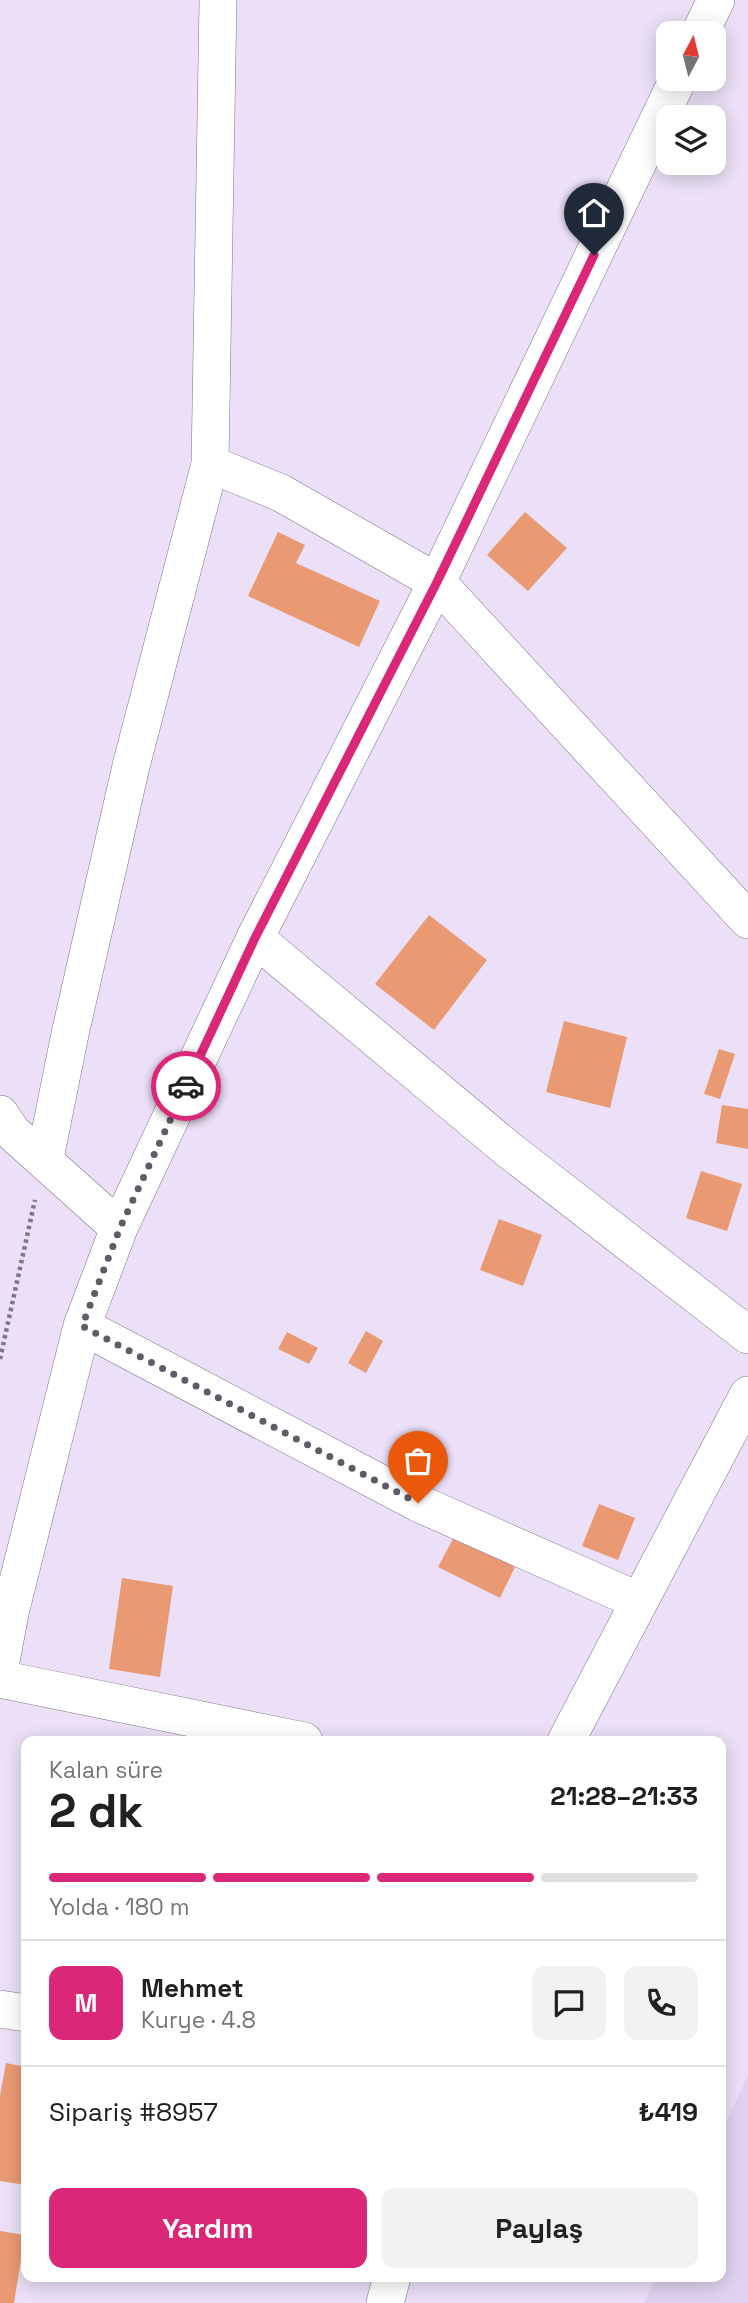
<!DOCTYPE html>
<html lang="tr">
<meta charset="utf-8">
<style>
:root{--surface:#fff;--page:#f2f2f2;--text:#202124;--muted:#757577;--line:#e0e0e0;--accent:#db2777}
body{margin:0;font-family:"Space Grotesk",sans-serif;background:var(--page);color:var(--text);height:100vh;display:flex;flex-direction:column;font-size:26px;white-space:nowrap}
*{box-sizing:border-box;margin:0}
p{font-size:23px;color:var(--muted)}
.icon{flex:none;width:38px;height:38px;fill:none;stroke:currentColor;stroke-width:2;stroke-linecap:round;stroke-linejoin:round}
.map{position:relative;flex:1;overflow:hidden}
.panel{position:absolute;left:21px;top:1736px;width:705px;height:546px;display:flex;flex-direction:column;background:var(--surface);border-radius:14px;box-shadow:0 4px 18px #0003}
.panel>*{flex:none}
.needle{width:46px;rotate:7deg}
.tools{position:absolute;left:656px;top:21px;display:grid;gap:14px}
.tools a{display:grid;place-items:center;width:70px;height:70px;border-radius:14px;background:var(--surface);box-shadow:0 4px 18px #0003;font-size:35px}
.pin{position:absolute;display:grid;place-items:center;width:60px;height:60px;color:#fff;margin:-72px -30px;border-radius:50% 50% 50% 0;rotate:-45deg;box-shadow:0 0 7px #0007}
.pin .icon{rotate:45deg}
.courier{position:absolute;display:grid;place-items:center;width:70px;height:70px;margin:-35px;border:5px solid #db2777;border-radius:50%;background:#fff;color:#222;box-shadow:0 2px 9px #0007}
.overview em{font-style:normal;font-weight:800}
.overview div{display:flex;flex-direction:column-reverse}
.overview{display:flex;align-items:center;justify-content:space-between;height:119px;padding:0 28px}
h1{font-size:46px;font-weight:800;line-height:52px}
.bar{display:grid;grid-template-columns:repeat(4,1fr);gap:10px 7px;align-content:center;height:84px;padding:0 28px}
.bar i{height:9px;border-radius:5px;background:var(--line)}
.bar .active{background:var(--accent)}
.bar p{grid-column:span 4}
.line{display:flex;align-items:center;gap:18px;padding:0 28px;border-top:2px solid var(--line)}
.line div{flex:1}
.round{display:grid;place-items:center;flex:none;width:74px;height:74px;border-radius:14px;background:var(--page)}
.button{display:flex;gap:14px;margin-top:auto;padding:14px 28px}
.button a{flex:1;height:80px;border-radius:14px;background:var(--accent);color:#fff;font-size:28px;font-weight:800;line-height:80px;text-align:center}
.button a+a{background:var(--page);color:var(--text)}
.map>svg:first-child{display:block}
.built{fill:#e1d3f0}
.building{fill:#e99a72}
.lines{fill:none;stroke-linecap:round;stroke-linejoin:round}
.minor-casing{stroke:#7d7387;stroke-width:38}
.path{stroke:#7e7786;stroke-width:4.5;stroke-dasharray:3.5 3.5;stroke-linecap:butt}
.minor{stroke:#fff;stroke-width:37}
.done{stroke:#615a67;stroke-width:7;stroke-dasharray:0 12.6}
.route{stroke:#db2777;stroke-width:9}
</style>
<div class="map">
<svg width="748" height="2303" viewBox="0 0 748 2303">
<rect width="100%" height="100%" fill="#ebe0f7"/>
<path class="built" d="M748,2075V2303H644L656,2277H721V2134Z"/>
<path class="building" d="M525,512L567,548L528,591L487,555Z
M278,532L305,545L296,563L380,601L359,647L248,596Z
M429,915L487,960L434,1030L375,984Z
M564,1021L627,1037L610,1108L546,1092Z
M719,1049L735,1054L720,1099L704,1094Z
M722,1105L748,1109V1149L716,1143Z
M701,1171L742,1184L727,1231L686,1218Z
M499,1219L542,1235L523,1286L480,1270Z
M366,1331L383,1341L366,1373L348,1363Z
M287,1332L318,1348L309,1364L278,1349Z
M599,1504L635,1518L618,1560L582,1546Z
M454,1537L515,1567L500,1598L438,1567Z
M122,1578L173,1586L160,1677L109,1669Z
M6,2063L26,2067V2185L0,2181V2096Z
M0,2231L25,2235L14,2303H0Z"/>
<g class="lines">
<defs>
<path id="minor" d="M700,33L716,0
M210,464L281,493L437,582L748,920
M255,938L509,1150L748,1335
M0,1114L12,1132L119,1228
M45,1158L70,1034L131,766L210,464L218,0
M82,1326L418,1503L639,1601
M0,1667L10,1613L82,1326L119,1228L255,938L437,582L678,79
M0,1679L304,1741
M566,1741L748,1395
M0,2009L26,2013
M385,2303L392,2277"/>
</defs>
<use href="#minor" class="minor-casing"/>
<path class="path" d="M0,1359L35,1200"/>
<use href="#minor" class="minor"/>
</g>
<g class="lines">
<path class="done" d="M186,1086L120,1228L82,1326L418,1503"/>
<path class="route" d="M186,1086L255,938L437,582L594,255"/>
</g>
</svg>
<div class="tools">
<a><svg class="needle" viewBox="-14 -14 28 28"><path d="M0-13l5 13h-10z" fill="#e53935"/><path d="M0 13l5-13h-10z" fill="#757577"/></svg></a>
<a><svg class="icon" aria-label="layers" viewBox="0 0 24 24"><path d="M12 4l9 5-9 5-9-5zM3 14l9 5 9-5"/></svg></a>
</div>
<div class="pin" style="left:418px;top:1503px;background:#ea580c"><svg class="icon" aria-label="bag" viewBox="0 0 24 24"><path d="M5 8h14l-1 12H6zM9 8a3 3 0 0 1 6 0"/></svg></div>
<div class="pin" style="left:594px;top:255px;background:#1f2937"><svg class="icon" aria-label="home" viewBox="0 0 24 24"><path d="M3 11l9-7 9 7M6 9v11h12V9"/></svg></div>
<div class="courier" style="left:186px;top:1086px"><svg class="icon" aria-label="car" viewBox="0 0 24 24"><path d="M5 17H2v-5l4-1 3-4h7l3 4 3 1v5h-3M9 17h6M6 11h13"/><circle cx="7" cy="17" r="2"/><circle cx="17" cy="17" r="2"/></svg></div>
<section class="panel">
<div class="overview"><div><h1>2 dk</h1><p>Kalan süre</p></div><em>21:28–21:33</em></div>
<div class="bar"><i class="active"></i><i class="active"></i><i class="active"></i><i></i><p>Yolda · 180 m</p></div>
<div class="line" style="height:126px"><b class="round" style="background:var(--accent);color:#fff">M</b><div><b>Mehmet</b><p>Kurye · 4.8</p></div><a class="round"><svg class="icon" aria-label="chat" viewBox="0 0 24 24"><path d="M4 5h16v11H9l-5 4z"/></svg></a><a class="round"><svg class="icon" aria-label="phone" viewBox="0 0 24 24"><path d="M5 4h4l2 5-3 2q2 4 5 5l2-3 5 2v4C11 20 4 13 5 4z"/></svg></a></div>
<div class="line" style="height:91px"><div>Sipariş #8957</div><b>₺419</b></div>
<div class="button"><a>Yardım</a><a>Paylaş</a></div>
</section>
</div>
